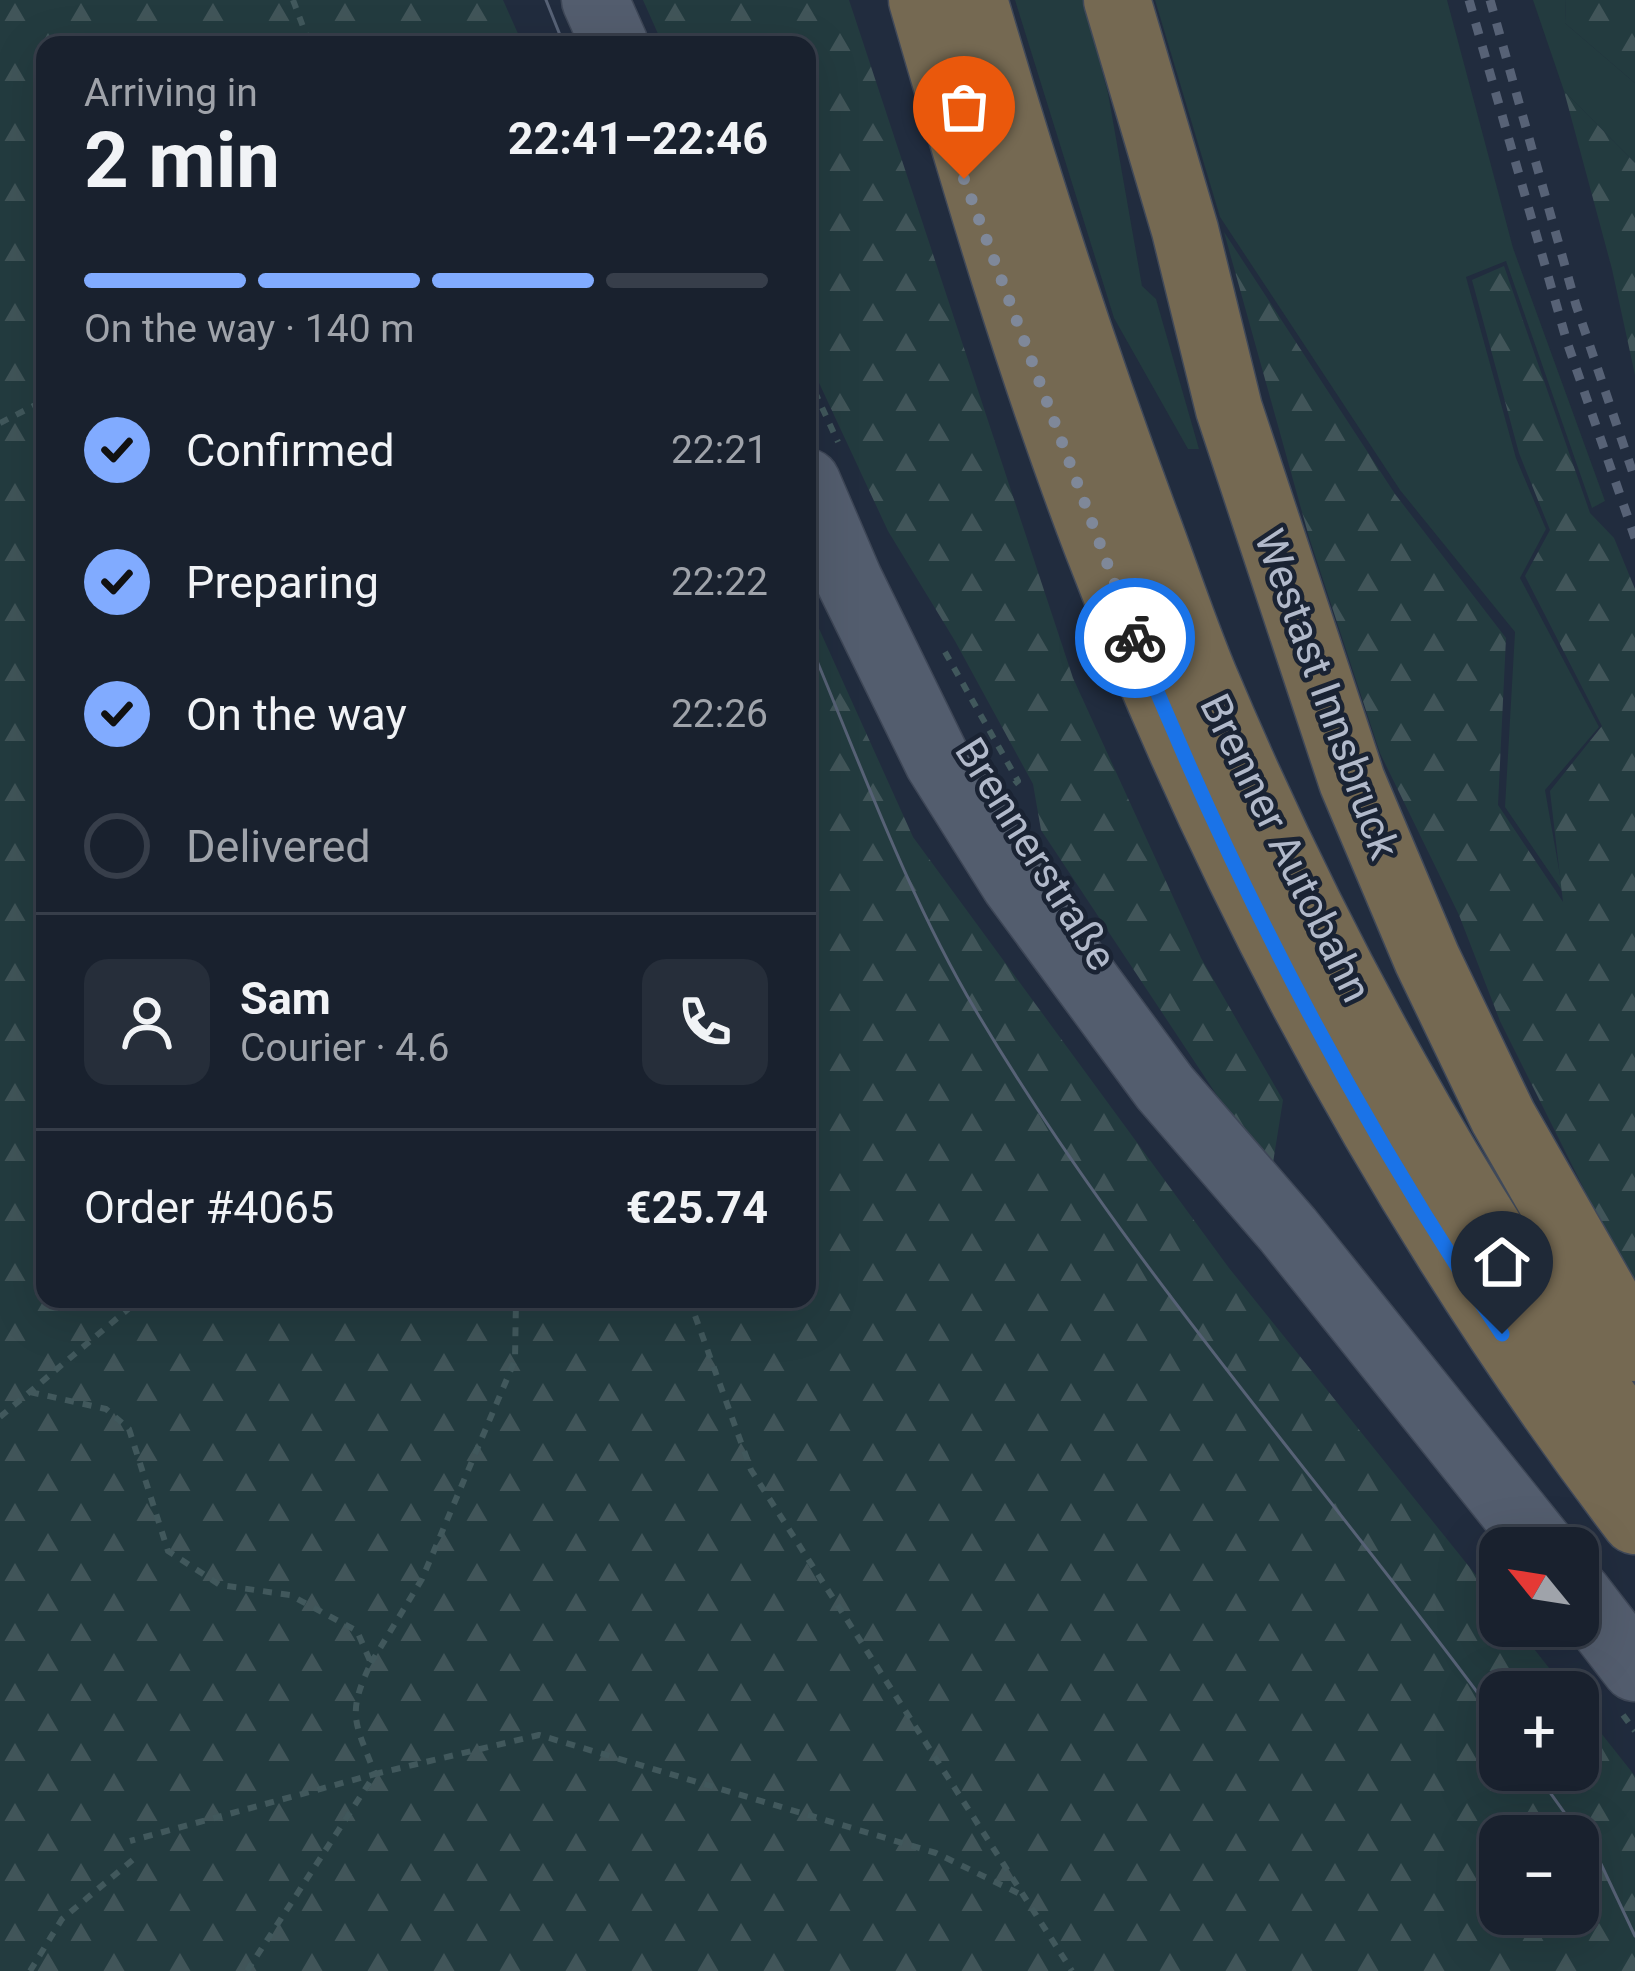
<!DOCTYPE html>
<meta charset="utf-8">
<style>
:root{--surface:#19212e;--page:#262e3a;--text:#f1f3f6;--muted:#9fa3aa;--line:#373e4a;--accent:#81abff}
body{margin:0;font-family:Roboto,sans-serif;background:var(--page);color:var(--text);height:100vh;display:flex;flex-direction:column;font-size:45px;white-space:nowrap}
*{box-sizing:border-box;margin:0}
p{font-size:39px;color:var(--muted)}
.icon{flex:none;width:66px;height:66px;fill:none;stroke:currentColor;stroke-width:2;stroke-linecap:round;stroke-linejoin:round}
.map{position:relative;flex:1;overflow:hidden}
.panel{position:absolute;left:36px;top:36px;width:780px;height:1272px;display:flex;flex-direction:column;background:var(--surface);border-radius:24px;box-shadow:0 12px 48px #0002,0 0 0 3px var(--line)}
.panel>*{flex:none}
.needle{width:78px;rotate:300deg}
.controls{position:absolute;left:1479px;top:1527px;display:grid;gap:24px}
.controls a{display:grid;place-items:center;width:120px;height:120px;border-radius:24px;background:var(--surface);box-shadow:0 12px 48px #0002,0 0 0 3px var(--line);font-size:60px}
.pin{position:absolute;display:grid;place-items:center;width:102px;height:102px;color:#fff;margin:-123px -51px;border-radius:50% 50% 50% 0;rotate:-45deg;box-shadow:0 0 12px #0007}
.pin .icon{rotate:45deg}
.courier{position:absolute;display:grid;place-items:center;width:120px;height:120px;margin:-60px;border:9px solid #1a73e8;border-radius:50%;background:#fff;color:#222;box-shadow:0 3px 15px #0007}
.overview em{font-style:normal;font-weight:700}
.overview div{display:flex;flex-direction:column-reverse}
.overview{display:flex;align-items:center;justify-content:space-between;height:204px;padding:0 48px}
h1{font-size:78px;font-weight:700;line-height:90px}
.bar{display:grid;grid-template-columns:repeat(4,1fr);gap:18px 12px;align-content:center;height:144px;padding:0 48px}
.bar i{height:15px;border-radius:9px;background:var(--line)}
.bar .current{background:var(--accent)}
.bar p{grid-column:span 4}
.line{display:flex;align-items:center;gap:30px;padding:0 48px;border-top:3px solid var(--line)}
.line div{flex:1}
.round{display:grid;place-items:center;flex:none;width:126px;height:126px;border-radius:24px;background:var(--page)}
ol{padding:0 48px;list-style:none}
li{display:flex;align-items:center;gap:36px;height:132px}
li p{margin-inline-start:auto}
li .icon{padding:12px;border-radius:50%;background:var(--accent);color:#111;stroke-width:4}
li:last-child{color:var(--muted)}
li i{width:66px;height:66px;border:6px solid var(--line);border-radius:50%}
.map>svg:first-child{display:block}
.grass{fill:#233b3f}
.forest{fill:url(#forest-firs);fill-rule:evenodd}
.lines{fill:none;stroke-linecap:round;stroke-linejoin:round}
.primary-casing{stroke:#3e4757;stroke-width:69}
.highway-casing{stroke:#404959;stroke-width:69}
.path{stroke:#41585c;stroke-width:6;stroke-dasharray:9 9;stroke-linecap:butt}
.primary{stroke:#535d6e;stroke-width:66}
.highway{stroke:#756952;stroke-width:66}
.tram{stroke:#576276;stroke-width:3}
.rail{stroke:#576276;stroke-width:9;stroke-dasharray:12 12;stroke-linecap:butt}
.done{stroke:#7f8899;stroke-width:12;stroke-dasharray:0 21.6}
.route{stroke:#1a73e8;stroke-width:15}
.labels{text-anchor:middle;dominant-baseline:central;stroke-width:9;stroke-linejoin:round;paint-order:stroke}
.street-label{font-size:42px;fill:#b1b9ca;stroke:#1a2333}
</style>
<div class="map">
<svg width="1635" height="1971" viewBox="0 0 1635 1971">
<defs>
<pattern id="forest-firs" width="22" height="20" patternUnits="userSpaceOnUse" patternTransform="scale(3)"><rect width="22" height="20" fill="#233b3f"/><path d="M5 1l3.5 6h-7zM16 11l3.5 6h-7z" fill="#415559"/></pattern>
</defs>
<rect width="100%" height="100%" fill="#212c3e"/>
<path class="grass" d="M1015,0H1083L1108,93L1142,286L1156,299L1199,449H1188L1114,318Z
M1155,0H1447L1513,248L1605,501L1592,508L1506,261L1466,277L1516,458L1546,529L1520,578L1599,727L1545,790L1563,892L1505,807L1515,632L1400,490L1220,217Z
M1533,0H1566L1565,23L1635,83V163L1564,91Z"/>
<path class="forest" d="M0,0H503L523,45H45V1299H807V602L913,837L1229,1268L1500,1605V1626H1516L1568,1692H1500V1770H1578V1704L1635,1776V1971H0ZM1578,1836V1914H1500V1836Z
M643,0H849L1073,678L1201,958L1283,1100L1272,1169L1226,1109L1041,830L1033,784L955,641L888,531L807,357V45H663Z
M1566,0H1635V83L1565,23Z
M1564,91L1635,163V375L1612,269Z
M1224,232L1395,494L1506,638L1498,805L1563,902L1550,791L1602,726L1525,576L1550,530L1519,453L1472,280L1504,266L1590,513L1614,538L1635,589V1291L1500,1021L1459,915L1380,753L1309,537Z"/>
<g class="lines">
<defs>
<path id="primary" d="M595,0L615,45
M807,482L849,580L938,762L1014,883L1165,1088L1288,1230L1543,1548
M1578,1594L1635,1668"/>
<path id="highway" d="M922,0C975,183 1029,367 1097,545C1231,893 1409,1224 1635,1521
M974,0C1025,174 1081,346 1144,516C1164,569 1182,624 1204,677C1314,939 1464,1214 1635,1441
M1117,0L1185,230L1229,409L1352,781L1427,959L1503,1117L1635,1348"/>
</defs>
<use href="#primary" class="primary-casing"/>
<use href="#highway" class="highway-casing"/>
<path class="path" d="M293,0L310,45
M807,375L838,442
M0,423L45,400
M945,652L1018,781L1013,785
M689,1299L751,1470L1072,1971
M30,1392L106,1409L129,1429L168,1551L220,1585L290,1595L357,1631L371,1663C346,1715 355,1722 375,1774L130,1841
M0,1417L140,1299
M371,1663L422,1579L515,1360L516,1299
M1623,1715L1635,1731
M30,1971L62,1919L135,1858
M247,1971L375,1774L539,1735L936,1853L1026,1897"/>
<use href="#primary" class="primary"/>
<use href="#highway" class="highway"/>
<path class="tram" d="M546,0L564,45
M807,637C860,762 906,893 976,1011C1127,1266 1326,1485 1500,1723
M1534,1770L1601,1864L1635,1936"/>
<path class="rail" d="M1469,0L1567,342L1635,538
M1490,0L1576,305L1635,479"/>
</g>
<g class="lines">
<path class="done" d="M964,179L1135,638"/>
<path class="route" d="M1135,638C1233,881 1355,1117 1502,1334"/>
</g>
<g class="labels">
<g class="street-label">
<text transform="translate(1327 694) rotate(70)">Westast Innsbruck</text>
<text transform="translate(1286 848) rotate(64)">Brenner Autobahn</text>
<text transform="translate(1036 854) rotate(58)">Brennerstraße</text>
</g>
</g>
</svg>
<div class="controls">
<a><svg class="needle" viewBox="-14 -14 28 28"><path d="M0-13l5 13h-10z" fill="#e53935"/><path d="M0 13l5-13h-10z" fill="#9fa3aa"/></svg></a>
<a>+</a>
<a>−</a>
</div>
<div class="pin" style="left:964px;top:179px;background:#ea580c"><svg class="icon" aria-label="bag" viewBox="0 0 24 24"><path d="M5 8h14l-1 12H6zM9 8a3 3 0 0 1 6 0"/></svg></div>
<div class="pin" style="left:1502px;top:1334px;background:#1f2937"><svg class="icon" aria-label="home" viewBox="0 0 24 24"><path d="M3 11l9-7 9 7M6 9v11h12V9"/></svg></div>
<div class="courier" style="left:1135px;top:638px"><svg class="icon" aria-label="bike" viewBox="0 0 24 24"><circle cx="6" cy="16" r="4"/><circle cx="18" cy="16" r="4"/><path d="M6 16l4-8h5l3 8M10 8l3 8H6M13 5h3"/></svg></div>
<section class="panel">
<div class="overview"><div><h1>2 min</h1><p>Arriving in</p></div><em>22:41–22:46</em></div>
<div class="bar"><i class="current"></i><i class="current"></i><i class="current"></i><i></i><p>On the way · 140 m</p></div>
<ol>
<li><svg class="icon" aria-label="check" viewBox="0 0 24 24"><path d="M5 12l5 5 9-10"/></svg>Confirmed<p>22:21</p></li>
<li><svg class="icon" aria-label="check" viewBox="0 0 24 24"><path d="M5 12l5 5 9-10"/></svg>Preparing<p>22:22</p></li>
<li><svg class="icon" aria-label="check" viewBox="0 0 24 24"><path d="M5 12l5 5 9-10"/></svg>On the way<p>22:26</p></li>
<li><i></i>Delivered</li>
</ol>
<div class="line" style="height:216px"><a class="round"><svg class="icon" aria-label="person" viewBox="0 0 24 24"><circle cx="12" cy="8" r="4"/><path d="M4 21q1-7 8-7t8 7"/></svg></a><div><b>Sam</b><p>Courier · 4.6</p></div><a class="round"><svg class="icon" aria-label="phone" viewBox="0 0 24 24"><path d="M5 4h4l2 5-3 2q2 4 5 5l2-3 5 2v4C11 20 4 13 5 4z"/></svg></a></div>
<div class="line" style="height:156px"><div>Order #4065</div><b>€25.74</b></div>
</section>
</div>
